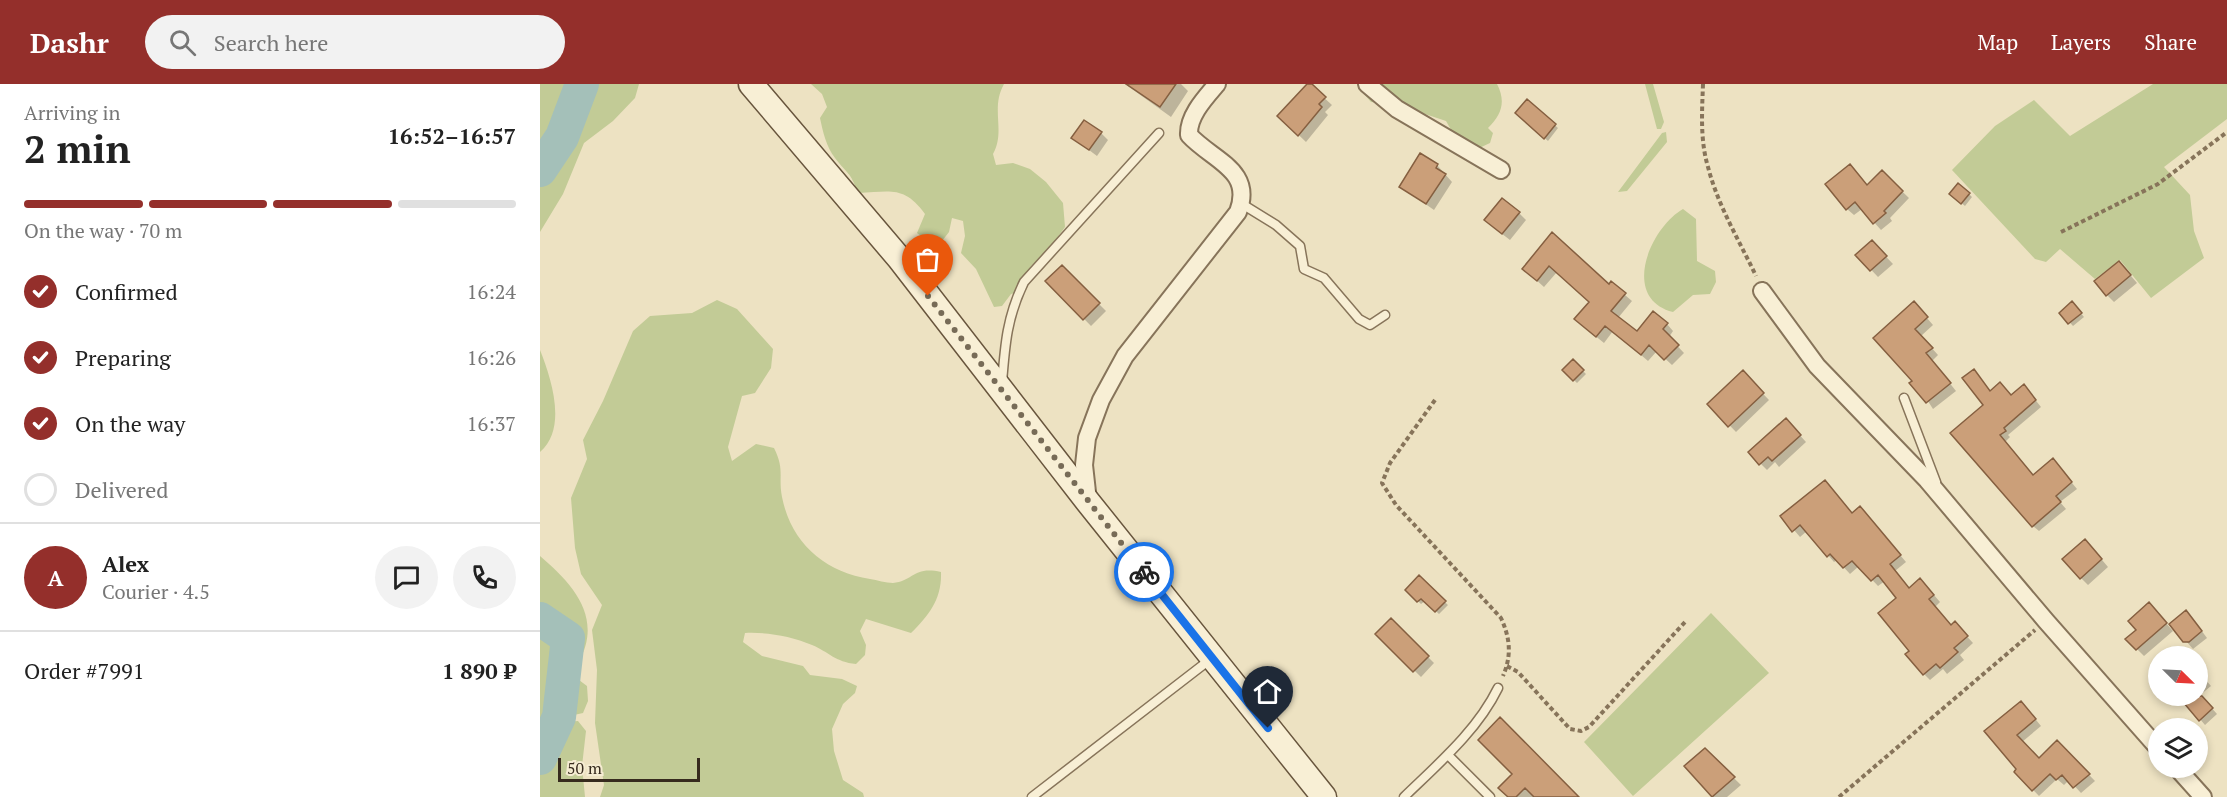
<!DOCTYPE html>
<meta charset="utf-8">
<style>
:root{--surface:#fff;--page:#f2f2f2;--text:#222;--muted:#767676;--line:#e0e0e0;--accent:#942f2b}
body{margin:0;font-family:"PT Serif",serif;background:var(--page);color:var(--text);height:100vh;display:flex;flex-direction:column;font-size:22px;white-space:nowrap}
*{box-sizing:border-box;margin:0}
p{font-size:20px;color:var(--muted)}
.icon{flex:none;width:33px;height:33px;fill:none;stroke:currentColor;stroke-width:2;stroke-linecap:round;stroke-linejoin:round}
.map{position:relative;flex:1;overflow:hidden}
.drawer{display:flex;flex-direction:column;background:var(--surface);width:540px}
.drawer>*{flex:none}
.needle{width:39px;rotate:114deg}
.buttons{position:absolute;left:1608px;top:562px;display:grid;gap:12px}
.buttons a{display:grid;place-items:center;width:60px;height:60px;border-radius:50%;background:var(--surface);box-shadow:0 3px 9px #0003;font-size:30px}
.scale{position:absolute;left:18px;bottom:15px;width:142px;box-sizing:border-box;padding-left:6px;border:3px solid #372b1e;border-top:0;font-size:16px;line-height:21px;white-space:nowrap;color:#372b1e;-webkit-text-stroke:4px #f5ecd2;paint-order:stroke}
.pin{position:absolute;display:grid;place-items:center;width:51px;height:51px;color:#fff;margin:-62px -26px;border-radius:50% 50% 50% 0;rotate:-45deg;box-shadow:0 0 6px #0007}
.pin .icon{rotate:45deg}
.courier{position:absolute;display:grid;place-items:center;width:60px;height:60px;margin:-30px;border:4px solid #1a73e8;border-radius:50%;background:#fff;color:#222;box-shadow:0 2px 8px #0007}
.summary em{font-style:normal;font-weight:800}
.summary div{display:flex;flex-direction:column-reverse}
.summary{display:flex;align-items:center;justify-content:space-between;height:102px;padding:0 24px}
h1{font-size:39px;font-weight:800;line-height:45px}
.bar{display:grid;grid-template-columns:repeat(4,1fr);gap:9px 6px;align-content:center;height:72px;padding:0 24px}
.bar i{height:8px;border-radius:4px;background:var(--line)}
.bar .on{background:var(--accent)}
.bar p{grid-column:span 4}
.line{display:flex;align-items:center;gap:15px;padding:0 24px;border-top:2px solid var(--line)}
.line div{flex:1}
.round{display:grid;place-items:center;flex:none;width:63px;height:63px;border-radius:32px;background:var(--page)}
ol{padding:0 24px;list-style:none}
li{display:flex;align-items:center;gap:18px;height:66px}
li p{margin-inline-start:auto}
li .icon{padding:6px;border-radius:50%;background:var(--accent);color:#fff;stroke-width:4}
li:last-child{color:var(--muted)}
li i{width:33px;height:33px;border:3px solid var(--line);border-radius:50%}
header{display:flex;align-items:center;gap:36px;box-sizing:border-box;height:84px;padding:0 30px;background:var(--accent);color:#fff}
header strong{font-size:28px}
nav{display:flex;gap:33px;margin-inline-start:auto;font-size:21px}
.search{width:420px;height:54px;background:var(--page);display:flex;align-items:center;gap:15px;box-sizing:border-box;padding:0 21px;border-radius:33px;color:var(--muted);font-size:22px}
main{display:flex;flex:1;min-height:0}
.map>svg:first-child{display:block}
.green{fill:#c2cb96}
.shadow{fill:#0003}
.lines{fill:none;stroke-linecap:round;stroke-linejoin:round}
.river{stroke:#a4c0b9;stroke-width:34}
.building{fill:#cb9f79;stroke:#855f40;stroke-width:1.5}
.lane-casing{stroke:#87745a;stroke-width:11}
.street-casing{stroke:#87745a;stroke-width:20}
.secondary-casing{stroke:#68553d;stroke-width:27}
.path{stroke:#87745a;stroke-width:4;stroke-dasharray:4.5 3;stroke-linecap:butt}
.lane{stroke:#f8efd5;stroke-width:8}
.street{stroke:#f8efd5;stroke-width:16}
.secondary{stroke:#f8efd5;stroke-width:24}
.done{stroke:#776b57;stroke-width:6;stroke-dasharray:0 10.8}
.route{stroke:#1a73e8;stroke-width:8}
</style>
<header>
<strong>Dashr</strong>
<div class="search"><svg class="icon" aria-label="search" viewBox="0 0 24 24"><circle cx="10" cy="10" r="6"/><path d="M15 15l6 6"/></svg>Search here</div>
<nav><a>Map</a><a>Layers</a><a>Share</a></nav>
</header>
<main>
<section class="drawer">
<div class="summary"><div><h1>2 min</h1><p>Arriving in</p></div><em>16:52–16:57</em></div>
<div class="bar"><i class="on"></i><i class="on"></i><i class="on"></i><i></i><p>On the way · 70 m</p></div>
<ol>
<li><svg class="icon" aria-label="check" viewBox="0 0 24 24"><path d="M5 12l5 5 9-10"/></svg>Confirmed<p>16:24</p></li>
<li><svg class="icon" aria-label="check" viewBox="0 0 24 24"><path d="M5 12l5 5 9-10"/></svg>Preparing<p>16:26</p></li>
<li><svg class="icon" aria-label="check" viewBox="0 0 24 24"><path d="M5 12l5 5 9-10"/></svg>On the way<p>16:37</p></li>
<li><i></i>Delivered</li>
</ol>
<div class="line" style="height:108px"><b class="round" style="background:var(--accent);color:#fff">A</b><div><b>Alex</b><p>Courier · 4.5</p></div><a class="round"><svg class="icon" aria-label="chat" viewBox="0 0 24 24"><path d="M4 5h16v11H9l-5 4z"/></svg></a><a class="round"><svg class="icon" aria-label="phone" viewBox="0 0 24 24"><path d="M5 4h4l2 5-3 2q2 4 5 5l2-3 5 2v4C11 20 4 13 5 4z"/></svg></a></div>
<div class="line" style="height:78px"><div>Order #7991</div><b>1 890 ₽</b></div>
</section>
<div class="map">
<svg width="1687" height="713" viewBox="0 0 1687 713">
<rect width="100%" height="100%" fill="#ede2c2"/>
<path class="green" d="M0,0H99L95,14L73,37L44,59L23,110L0,148Z
M271,0H464C450,25 466,47 453,70L456,81L473,79L490,85L506,98L523,119L525,143L509,165L491,182L483,207L471,210L462,222L454,223L436,185L421,169L425,152L423,137L412,134L409,148L402,157H388L377,149L385,130C364,101 350,108 318,109C310,87 308,91 295,74C286,62 283,48 280,34L287,23L282,10Z
M822,0H957C966,17 962,31 948,44L953,49L950,59L935,66L917,56L906,37L858,21L831,18L824,10Z
M1105,0H1113L1124,38L1121,45H1117Z
M1613,0H1687V35L1624,83L1650,111L1654,147L1664,174L1611,214L1580,176L1555,195L1520,165L1506,178L1495,175L1412,86L1455,42L1494,16L1530,52Z
M1126,48L1127,58L1087,107L1078,108L1122,49Z
M1143,125L1156,135L1157,177L1175,187L1176,198L1170,210L1153,211L1133,228C1080,214 1110,144 1143,125Z
M177,216L197,225L233,265L231,284L215,309L202,312L188,363L192,377L216,360L234,364C245,386 238,392 242,413C251,459 285,488 330,495C337,496 346,499 353,499C374,497 373,482 401,488C402,515 389,531 371,549L326,535L320,547L326,561L325,571L316,580C295,578 289,568 272,561C251,552 227,548 205,549L203,558L222,572L263,582L270,591L302,595L317,602L315,609L303,620L292,645L294,667L303,696L323,709L324,713H60L64,701L55,639L57,586L52,546L62,521L41,490L35,464L31,414L47,375L43,356L63,317L93,247L110,232L152,229Z
M0,266C11,294 28,344 0,368Z
M0,472C33,500 64,534 38,579L32,576L35,593L47,602L48,617L43,629L34,631L30,626L26,638L38,637L46,647L42,682L45,713H0Z
M1171,529L1229,589L1093,712L1044,658Z"/>
<path class="shadow" d="M585,0H641L648,7L631,33Z
M769,0L792,21L785,28L788,31L766,58L739,32Z
M987,17L1018,44L1008,57L977,29Z
M561,49L568,56L557,72L533,54Z
M897,81L912,98L894,126L861,103Z
M1342,88L1369,114L1350,134L1352,137L1341,146L1322,125L1314,131L1307,125Z
M1411,110H1429L1432,113L1425,122Z
M979,129L986,136L970,156L953,143Z
M1012,150L1069,202L1071,199L1092,217L1078,234L1097,249L1127,240L1133,247L1129,253L1144,269L1132,281L1117,267L1108,277L1073,247L1064,259L1043,242L1050,218L1017,188L1004,203L984,185Z
M1332,158L1353,180L1338,193L1317,171Z
M522,183L566,227L551,242L507,197Z
M1586,186L1597,199L1574,218L1567,211Z
M1532,219L1544,233L1533,242L1521,229Z
M1380,226L1393,241L1381,252L1398,271L1392,277L1416,307L1393,325L1375,297L1335,254Z
M1033,277L1046,290L1037,299L1024,286Z
M1202,288L1229,316L1196,348L1169,320Z
M1439,293L1451,308L1471,312L1489,308L1501,323L1468,351L1470,353L1465,358L1493,392L1518,382L1537,405L1520,418L1526,425L1499,447L1493,442L1445,321Z
M1246,336L1266,358L1239,383L1235,378L1227,386L1210,369Z
M1326,431L1366,478L1355,487L1369,505L1387,503L1400,518L1395,523L1411,542L1421,546L1433,559L1420,571L1424,576L1407,590L1403,585L1390,596L1384,590L1371,567L1359,514L1345,497L1338,502L1319,482L1310,490L1297,476L1294,478L1267,447L1260,453L1242,432Z
M1552,464L1568,483L1548,501L1541,494Z
M879,494L908,521L899,530L885,517L881,520L867,506Z
M1616,528L1633,547L1604,572L1597,565L1598,546Z
M1652,534L1667,554L1653,565L1631,540Z
M851,536L894,579L881,593L837,550Z
M1658,587L1671,602L1660,611L1677,630L1665,641L1640,612H1658Z
M1487,625L1501,642L1482,658L1499,676L1517,658L1555,697L1541,709L1529,696L1524,701L1517,695L1499,712L1476,688L1478,685L1447,647Z
M960,635L1037,713H970L960,704L974,690Z
M1165,666L1201,701L1187,713H1173L1146,682Z"/>
<g class="lines">
<path class="river" d="M0,86L22,53L42,0
M0,535L28,554L19,633L0,674"/>
</g>
<path class="building" d="M586,0H636L620,23Z
M767,0H772L786,13L779,20L782,23L758,52L737,32Z
M987,15L1016,40L1004,55L975,29Z
M544,36L562,48L549,66L531,54Z
M880,69L898,80L896,84L906,90L886,120L859,103Z
M1310,80L1327,101L1342,86L1363,107L1344,127L1346,129L1333,140L1315,118L1306,126L1285,100Z
M1418,99L1430,109L1421,120L1409,110Z
M962,114L980,128L962,150L944,136Z
M1012,148L1069,200L1071,197L1086,209L1071,227L1097,247L1113,227L1128,239L1123,245L1139,261L1124,276L1109,261L1101,271L1065,242L1056,253L1034,235L1049,218L1009,182L997,197L982,185Z
M1332,156L1347,172L1330,187L1315,171Z
M1579,177L1591,191L1566,212L1554,197Z
M522,181L560,219L543,236L505,197Z
M1374,217L1388,233L1375,245L1393,264L1386,269L1411,299L1386,319L1369,299L1372,297L1333,254Z
M1532,217L1542,229L1528,240L1519,229Z
M1033,275L1044,286L1033,297L1022,286Z
M1434,285L1450,307L1460,298L1471,311L1484,300L1496,316L1464,344L1466,347L1460,351L1493,391L1513,374L1532,398L1516,412L1521,418L1492,443L1410,349L1443,321L1422,294Z
M1203,286L1224,309L1188,343L1167,320Z
M1246,334L1261,351L1232,377L1228,373L1219,381L1208,368Z
M1285,396L1312,429L1320,422L1361,471L1350,480L1369,504L1380,494L1394,511L1389,515L1411,541L1415,537L1428,552L1414,564L1418,568L1400,584L1396,580L1383,591L1365,570L1369,567L1338,529L1356,514L1338,491L1331,497L1312,477L1303,484L1290,470L1287,473L1260,441L1252,448L1240,432Z
M1545,455L1562,475L1540,495L1522,475Z
M879,491L906,517L895,528L881,515L877,518L865,506Z
M1609,518L1627,539L1596,566L1585,555L1596,546L1588,537Z
M1646,526L1662,547L1649,558H1643L1629,540Z
M851,534L889,572L873,588L835,550Z
M1638,612H1662L1673,624L1659,637Z
M1481,617L1496,635L1477,651L1499,674L1517,656L1550,690L1533,704L1522,691L1516,696L1510,690L1492,707L1474,688L1476,685L1444,647Z
M960,633L1039,713H994L985,704L976,713H968L958,704L972,690L938,656Z
M1165,664L1195,693L1172,713L1144,682Z"/>
<g class="lines">
<defs>
<path id="lane" d="M702,120L736,141L760,162L764,185L784,194L819,235L830,241L845,231
M462,299C465,260 467,233 484,198L619,49
M1364,314L1396,398
M908,671L950,713
M492,713L672,574
M864,713C898,680 937,647 958,604"/>
<path id="street" d="M827,0L857,25L961,86
M1222,207L1277,282L1387,396L1506,537L1618,664
M548,417L544,381L547,354L561,316L585,272L698,128C714,86 673,77 649,51C648,32 665,14 677,0
M1637,684L1663,713"/>
<path id="secondary" d="M211,0L359,174L548,418L784,713"/>
</defs>
<use href="#lane" class="lane-casing"/>
<use href="#street" class="street-casing"/>
<use href="#secondary" class="secondary-casing"/>
<path class="path" d="M1163,0C1162,28 1160,56 1168,83C1178,122 1199,156 1216,192
M1521,148L1618,100L1687,48
M895,316L850,379L842,399L856,421L961,534C970,554 972,571 963,592
M967,582L978,588L1030,645L1041,647L1049,643L1145,538
M1299,713L1495,546"/>
<use href="#lane" class="lane"/>
<use href="#street" class="street"/>
<use href="#secondary" class="secondary"/>
</g>
<g class="lines">
<path class="done" d="M388,212L604,488"/>
<path class="route" d="M604,488L728,644"/>
</g>
</svg>
<div class="buttons">
<a><svg class="needle" viewBox="-14 -14 28 28"><path d="M0-13l5 13h-10z" fill="#e53935"/><path d="M0 13l5-13h-10z" fill="#767676"/></svg></a>
<a><svg class="icon" aria-label="layers" viewBox="0 0 24 24"><path d="M12 4l9 5-9 5-9-5zM3 14l9 5 9-5"/></svg></a>
</div>
<div class="scale">50 m</div>
<div class="pin" style="left:388px;top:212px;background:#ea580c"><svg class="icon" aria-label="bag" viewBox="0 0 24 24"><path d="M5 8h14l-1 12H6zM9 8a3 3 0 0 1 6 0"/></svg></div>
<div class="pin" style="left:728px;top:644px;background:#1f2937"><svg class="icon" aria-label="home" viewBox="0 0 24 24"><path d="M3 11l9-7 9 7M6 9v11h12V9"/></svg></div>
<div class="courier" style="left:604px;top:488px"><svg class="icon" aria-label="bike" viewBox="0 0 24 24"><circle cx="6" cy="16" r="4"/><circle cx="18" cy="16" r="4"/><path d="M6 16l4-8h5l3 8M10 8l3 8H6M13 5h3"/></svg></div>
</div>
</main>
